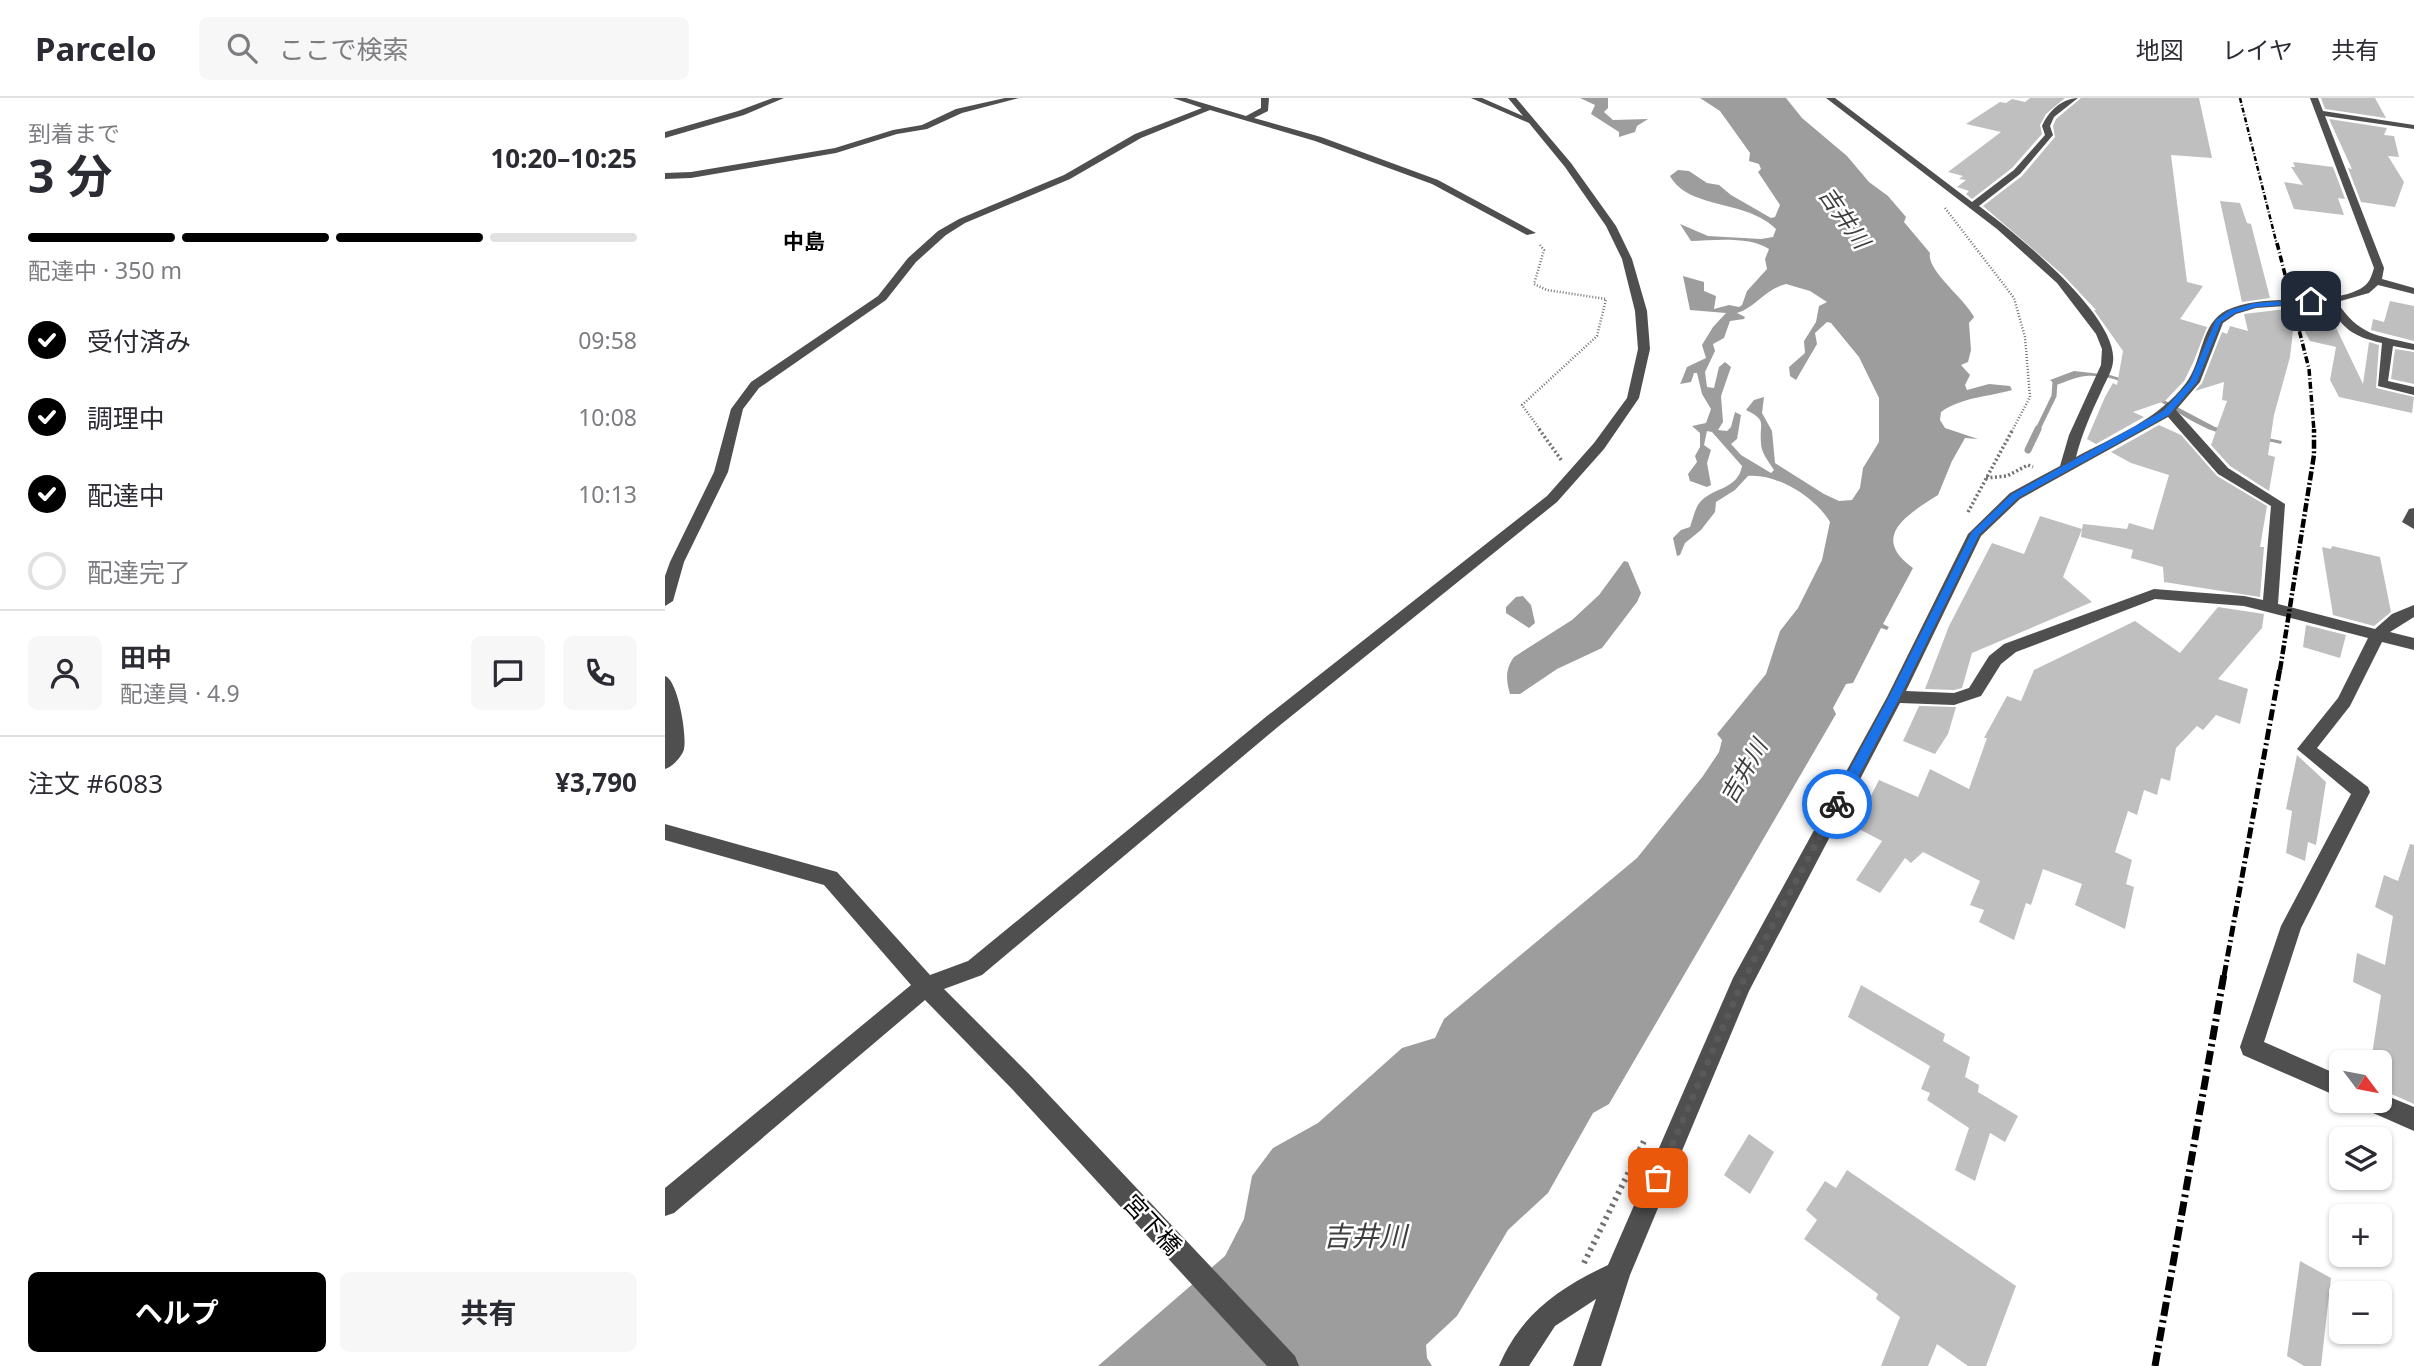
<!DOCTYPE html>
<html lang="ja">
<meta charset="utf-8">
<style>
:root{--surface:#fff;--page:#f7f7f7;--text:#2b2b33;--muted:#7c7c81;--line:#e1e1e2;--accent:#000}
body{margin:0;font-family:"Noto Sans","Noto Sans JP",sans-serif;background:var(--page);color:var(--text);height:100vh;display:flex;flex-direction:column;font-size:26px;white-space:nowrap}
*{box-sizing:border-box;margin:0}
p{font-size:23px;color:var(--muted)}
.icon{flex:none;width:38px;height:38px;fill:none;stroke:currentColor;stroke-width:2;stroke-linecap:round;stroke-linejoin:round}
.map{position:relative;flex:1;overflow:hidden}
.details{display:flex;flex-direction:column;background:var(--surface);width:665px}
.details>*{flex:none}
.needle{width:46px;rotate:122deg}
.controls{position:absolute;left:1664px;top:952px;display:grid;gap:14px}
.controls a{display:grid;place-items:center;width:63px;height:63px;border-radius:10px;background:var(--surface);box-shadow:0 2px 5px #0004;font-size:35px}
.pin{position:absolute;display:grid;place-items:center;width:60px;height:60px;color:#fff;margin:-30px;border-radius:14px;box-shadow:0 4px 10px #0006}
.courier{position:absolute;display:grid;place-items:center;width:70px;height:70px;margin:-35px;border:5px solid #1a73e8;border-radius:50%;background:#fff;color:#222;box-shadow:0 2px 9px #0007}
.overview em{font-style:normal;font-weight:700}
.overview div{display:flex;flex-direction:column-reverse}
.overview{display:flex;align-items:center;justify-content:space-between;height:119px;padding:0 28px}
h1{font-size:46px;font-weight:700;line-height:52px}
.bar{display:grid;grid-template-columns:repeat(4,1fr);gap:10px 7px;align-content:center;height:84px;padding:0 28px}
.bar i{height:9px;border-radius:5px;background:var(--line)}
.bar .on{background:var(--accent)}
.bar p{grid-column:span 4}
.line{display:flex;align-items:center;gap:18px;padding:0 28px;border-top:2px solid var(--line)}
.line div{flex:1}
.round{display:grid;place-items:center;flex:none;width:74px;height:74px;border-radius:10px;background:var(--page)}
ol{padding:0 28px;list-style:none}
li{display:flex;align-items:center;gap:21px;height:77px}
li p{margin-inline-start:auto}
li .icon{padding:7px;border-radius:50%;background:var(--accent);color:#fff;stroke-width:4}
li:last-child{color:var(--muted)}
li i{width:38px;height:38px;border:4px solid var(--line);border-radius:50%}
.action{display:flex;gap:14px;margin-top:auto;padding:14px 28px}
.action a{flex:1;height:80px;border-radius:10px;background:var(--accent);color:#fff;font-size:28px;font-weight:700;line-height:80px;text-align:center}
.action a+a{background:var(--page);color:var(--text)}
header{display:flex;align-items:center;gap:42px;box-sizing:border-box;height:98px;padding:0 35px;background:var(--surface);border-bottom:2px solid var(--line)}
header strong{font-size:33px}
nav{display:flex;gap:38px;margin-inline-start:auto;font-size:24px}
.search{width:490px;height:63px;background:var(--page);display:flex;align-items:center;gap:18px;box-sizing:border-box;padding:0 24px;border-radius:10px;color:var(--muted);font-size:26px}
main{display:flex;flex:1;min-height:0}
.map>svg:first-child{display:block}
.water{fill:#9d9d9d;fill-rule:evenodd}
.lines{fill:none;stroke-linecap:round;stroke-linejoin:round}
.stream-far1{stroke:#9d9d9d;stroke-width:5}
.stream{stroke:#9d9d9d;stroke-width:7}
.building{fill:#bfbfbf}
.path-far2{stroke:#717171;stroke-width:2.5;stroke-dasharray:1 2;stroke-linecap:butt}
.path-far1{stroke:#717171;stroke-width:3.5;stroke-dasharray:2 2.5;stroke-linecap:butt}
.path{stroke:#717171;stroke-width:6;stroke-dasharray:2.5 4.5;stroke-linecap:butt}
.minor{fill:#4f4f4f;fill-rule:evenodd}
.rail-far4{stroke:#000;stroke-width:2.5;stroke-dasharray:5 2 1 2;stroke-linecap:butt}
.rail-far3{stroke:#000;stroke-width:3.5;stroke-dasharray:7 2.5 1 2.5;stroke-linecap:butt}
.rail-far2{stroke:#000;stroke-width:4.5;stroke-dasharray:9 2.5 2 2.5;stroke-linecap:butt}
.rail-far1{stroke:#000;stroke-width:5;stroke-dasharray:11 3.5 2 3.5;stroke-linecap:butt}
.rail{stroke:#000;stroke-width:7;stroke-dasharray:14 4.5 2.5 4.5;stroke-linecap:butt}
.route{fill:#1a73e8}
.done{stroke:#595959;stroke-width:7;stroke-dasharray:0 12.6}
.labels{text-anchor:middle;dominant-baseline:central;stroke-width:5;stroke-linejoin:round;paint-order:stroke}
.far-quarter-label{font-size:21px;font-weight:bold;fill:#000;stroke:#fff}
.water-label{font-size:23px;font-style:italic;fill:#3e3e3e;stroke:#fff}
.near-street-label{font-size:24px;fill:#000;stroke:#fff}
.near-water-label{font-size:28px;font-style:italic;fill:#3e3e3e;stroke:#fff}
</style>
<header>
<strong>Parcelo</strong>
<div class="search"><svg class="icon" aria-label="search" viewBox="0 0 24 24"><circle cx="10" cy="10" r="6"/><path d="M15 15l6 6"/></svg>ここで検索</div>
<nav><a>地図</a><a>レイヤ</a><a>共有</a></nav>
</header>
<main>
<section class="details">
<div class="overview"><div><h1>3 分</h1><p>到着まで</p></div><em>10:20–10:25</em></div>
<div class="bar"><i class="on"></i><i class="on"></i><i class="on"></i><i></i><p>配達中 · 350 m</p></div>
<ol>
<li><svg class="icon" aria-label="check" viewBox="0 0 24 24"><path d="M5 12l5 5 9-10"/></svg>受付済み<p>09:58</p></li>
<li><svg class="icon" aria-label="check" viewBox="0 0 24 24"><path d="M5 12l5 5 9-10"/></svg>調理中<p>10:08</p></li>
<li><svg class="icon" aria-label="check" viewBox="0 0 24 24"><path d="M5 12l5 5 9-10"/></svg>配達中<p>10:13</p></li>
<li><i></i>配達完了</li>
</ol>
<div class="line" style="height:126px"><a class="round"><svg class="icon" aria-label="person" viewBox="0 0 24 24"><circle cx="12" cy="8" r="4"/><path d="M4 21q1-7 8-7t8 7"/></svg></a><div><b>田中</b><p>配達員 · 4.9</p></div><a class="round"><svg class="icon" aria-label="chat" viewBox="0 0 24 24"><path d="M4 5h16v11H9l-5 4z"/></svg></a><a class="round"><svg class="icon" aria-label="phone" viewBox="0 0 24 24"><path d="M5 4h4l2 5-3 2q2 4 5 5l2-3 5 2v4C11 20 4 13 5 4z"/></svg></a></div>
<div class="line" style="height:91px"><div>注文 #6083</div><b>¥3,790</b></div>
<div class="action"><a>ヘルプ</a><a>共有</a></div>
</section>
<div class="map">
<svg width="1749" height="1268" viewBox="0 0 1749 1268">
<rect width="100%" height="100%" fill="#fff"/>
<path class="water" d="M915,0H943V10L939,14L948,22L983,21L972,28L970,34L954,39V34L926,16L930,7Z
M1035,0H1121L1137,20L1182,58L1204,84L1223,98L1241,119L1239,124L1265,155C1261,172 1299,200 1309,219L1304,225L1306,252L1303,264L1296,267L1305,277L1300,287L1302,292L1324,286L1345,288L1347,292C1323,299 1297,299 1276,314L1275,322L1280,330L1313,341L1300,340L1287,363L1273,397C1243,416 1204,439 1248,470L1218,526L1224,529L1222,532L1216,530L1188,585L1181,586L1168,610L1171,616L944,1006L928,1015L883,1095L843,1132L792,1218L761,1247L762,1260L767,1268H433L560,1158L579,1121L587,1078L608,1050L653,1025L737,950L770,940L779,921L972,760L1038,678L1054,654L1057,642L1052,636L1101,576L1115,533L1133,510L1157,462L1165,424C1151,400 1112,375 1083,378L1070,392L1051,404L1050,414L1036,432L1020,445L1015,457L1012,458L1008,440L1016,432L1025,429C1028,421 1030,409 1036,403C1050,389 1073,391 1077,368L1047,334L1042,333L1039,347L1046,352L1042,365L1046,387L1042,389L1025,383L1023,376L1032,364L1030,358L1035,349V335L1027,328L1041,325L1046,311L1037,296L1032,275H1029L1026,284L1015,286L1016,284L1022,269L1041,260L1037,247L1048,229L1061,215L1025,212L1018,178L1039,184V193L1051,198L1049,211L1064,207L1074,209L1077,207L1082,193L1102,171L1100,161L1104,151C1085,138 1049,142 1026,143L1015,126L1043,138L1096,141L1108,139L1111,131C1081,101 1024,112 1005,78L1013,72L1024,73L1042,85L1054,87L1066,97L1106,120L1110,119L1115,107L1093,74L1096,71L1094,66L1084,63L1085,55L1055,13ZM1121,186L1145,193L1162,204L1154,208L1151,224L1139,243L1140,255L1124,269L1125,278L1131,282L1152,246L1150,235L1162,224L1166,225L1194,259L1214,300V344L1198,370L1195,390L1187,402L1174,403L1159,396L1110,365L1107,333L1097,315L1099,299L1089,302L1081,312C1103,323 1094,324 1096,345C1096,355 1104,364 1109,372L1106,375L1076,357L1066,346L1072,341L1076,317L1070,314L1066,329L1062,333L1053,332L1058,324L1056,298L1066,269L1060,264L1054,269L1049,290L1042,289L1040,274L1050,253L1048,246L1059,240L1065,223L1079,221L1080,219L1072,215C1091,209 1100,191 1121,186Z
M1409,273L1445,277L1461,282L1550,329L1617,343L1616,346C1593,340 1565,340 1543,331C1504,314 1466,275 1421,278C1410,279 1401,284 1391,287L1385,282Z
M959,463L963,464L976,495L972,504L937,550L892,571L855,596H845C841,582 840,571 849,559L907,522L934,497Z
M858,498L866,507L870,525L864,530L841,515V509L851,499Z"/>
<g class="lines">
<path class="stream-far1" d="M1372,333L1389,298L1390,284L1395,282"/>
<path class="stream" d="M1363,352L1373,331"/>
</g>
<path class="building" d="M1365,0H1400L1381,16L1375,27L1377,36L1347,70L1307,101L1301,96L1304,93L1292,89L1301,82L1294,81L1298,78L1283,74L1336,34L1301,26L1335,4L1341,5L1347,1L1360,4Z
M1416,0H1534L1547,60L1506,57L1522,184L1538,188L1515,221L1542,229L1528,265L1519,283L1500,303L1468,314L1479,319L1431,346L1422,341L1440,299L1448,285L1452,287L1458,253L1429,212H1431L1398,177L1318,108L1357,78L1390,39L1388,28L1391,21Z
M1656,0H1710L1721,20L1660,11Z
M1664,21L1722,30L1719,37L1729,38L1734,59L1723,58L1739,84L1730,109L1696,104L1683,70L1687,71Z
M1628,64L1668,69L1680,101L1673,100L1679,117L1629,111L1619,84L1638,87L1626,69H1630Z
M1555,103L1575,105L1582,125L1586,126L1605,200L1577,204Z
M1725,203L1749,208V243L1706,232L1708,221L1719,224Z
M1629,210L1664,215L1698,286L1704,244L1714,247L1711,290L1749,299L1747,315L1674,299L1665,282L1671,249L1645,243L1630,215L1625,259L1609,317L1603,357L1610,359L1604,393L1565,368L1546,347L1562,303L1557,302L1559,284L1530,293L1537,285L1557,234L1562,236L1565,228L1583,233L1579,216Z
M1730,251L1749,254V286L1726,281Z
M1494,327L1516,337L1552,378L1602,408L1595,449H1599L1595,499L1499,484L1498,469L1466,460L1468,452L1416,439L1417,431L1398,479L1427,504L1307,555L1297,590L1289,592L1260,591L1284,528L1327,445L1359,456L1375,418L1417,431L1418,426L1462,431L1464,425L1488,432L1504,377L1466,365L1446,354Z
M1667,448L1715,459L1726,514L1709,528L1668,517L1657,449L1666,451Z
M1553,509L1599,516L1597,530L1553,581L1583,591L1575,626L1551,617L1538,632L1532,628L1511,650L1505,683L1496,680L1492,697L1479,692L1472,717L1463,713L1450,754L1467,762L1461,786L1469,789L1460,831L1410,807L1417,786L1378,771L1366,807L1361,805L1349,842L1314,824L1319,812L1305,807L1315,783L1258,754L1246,765L1240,760L1215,795L1191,782L1217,743L1190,729L1214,682L1253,699L1265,671L1304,691L1322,640H1319L1342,598L1356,603L1369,572L1470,523L1515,555Z
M1641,527L1681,537L1675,560L1638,549Z
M1254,608L1291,609L1283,636L1270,656L1238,643Z
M1632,657L1661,684L1651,747L1643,744L1640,763L1621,755L1627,713L1621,711Z
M1745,746L1749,747V1006L1715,991V964H1706L1716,897L1688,884L1692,855L1720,867L1728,818L1710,809L1719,777L1733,783Z
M1196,887L1280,936L1278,943L1305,959L1300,979L1314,987L1313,994L1353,1018L1340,1044L1325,1035L1310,1083L1290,1072L1304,1030L1262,1002L1265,995L1256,991L1265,968L1183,919Z
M1084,1036L1109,1054L1085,1096L1059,1077Z
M1182,1072L1351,1188L1321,1268H1303L1272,1246L1263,1268H1216L1235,1219L1211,1201L1213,1196L1139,1141L1152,1122L1141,1112L1160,1083L1171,1090Z
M1635,1163L1666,1180L1656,1268H1639L1622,1258Z"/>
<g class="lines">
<path class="path-far2" d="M1280,110L1349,200L1360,239L1365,299L1347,333
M875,147L879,152L869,186L882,192L941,201L932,238L857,307L876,333"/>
<path class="path-far1" d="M874,331L897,363
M1321,380L1342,378L1363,367L1368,369
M1303,414L1348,331"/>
<path class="path" d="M919,1165L980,1041"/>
<path class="minor" d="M108,0H119L79,17L0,40V34L73,13Z
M340,0H354L297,15L262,31L232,36L171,55L26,80L0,81V75L26,74L170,50L228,32L257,27L291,11Z
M508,0H521L581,18L596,10V0H604L603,13L589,20L656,39L773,82L871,135L862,137L767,86L650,43L545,12L476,40L405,81L300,125L281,137L251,164L221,202L94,290L78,311L63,374L19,464L8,503L0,508V478L5,464L49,374L66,311L86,284L213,198L243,160L273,133L294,121L399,77L470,36L537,10Z
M806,0H817L858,18L843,0H851L906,65L951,128L967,161L982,213L985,251L974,300L939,351L892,404L614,628L317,877L279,891L364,976L630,1258L634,1268H602L348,992L260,902L9,1115L0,1118V1090L246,887L159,787L0,742V726L172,774L265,877L303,863L602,618L882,398L929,345L962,300L973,251L970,213L957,161L941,128L900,69L864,25Z
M1161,0H1170L1307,104L1349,72L1380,37L1377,28C1383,14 1397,0 1413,0L1389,19L1385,28L1388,37L1355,76L1314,108C1349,134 1454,218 1448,264C1447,274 1440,284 1436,294C1426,315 1417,336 1411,359C1450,338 1494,321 1521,285C1538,263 1535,225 1562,212C1602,193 1658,210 1695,191C1704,186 1706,180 1709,170L1645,0H1653L1658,13L1749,27V31L1660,18L1719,170L1717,181L1749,190V196L1713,187L1704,195L1672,204C1695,238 1711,237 1749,246V252L1728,248L1723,283L1749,289V297L1713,288L1717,245C1686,238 1679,231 1662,205L1591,210L1571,216L1558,225L1535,284L1511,312L1563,370L1620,406L1613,506L1710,531L1727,516L1749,507V519L1725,534L1749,540V552L1717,544L1685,608L1652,650L1703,689L1705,694L1636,830L1599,944L1676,978V1000L1578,957L1575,949L1616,828L1686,696L1632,651L1673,600L1703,540L1579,508L1490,501L1351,554L1336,566L1316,598L1289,607L1235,605L1084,893L965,1177L936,1268H908L931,1201L890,1228L864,1268H834C856,1216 894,1190 943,1167L1068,880L1222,599L1303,436L1345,395L1395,368L1404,337L1436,267L1437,251L1431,236L1392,185L1332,131ZM1503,319L1553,376L1606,408L1598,502L1579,498L1489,491L1339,546L1324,558L1304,590L1289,595L1241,593L1316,438L1355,401Z
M1749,410V431L1737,424L1744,411Z
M0,578C13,582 22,637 19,651C17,659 7,669 0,671Z
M1715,995L1749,1009V1033L1699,1011L1696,1003H1715Z"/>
<path class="rail-far4" d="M1575,0L1612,147"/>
<path class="rail-far3" d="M1612,145L1644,271L1649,333"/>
<path class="rail-far2" d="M1615,572L1649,357V331"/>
<path class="rail-far1" d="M1559,878L1615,570"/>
<path class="rail" d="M1490,1268L1559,876"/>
</g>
<path class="route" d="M1646,201L1648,205L1591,209L1570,215L1556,224L1532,284L1504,317L1353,400L1314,437L1235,599L1177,710H1168L1166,706L1224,599L1307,434L1347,396L1498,313L1525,283L1551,222L1565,212L1590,205Z"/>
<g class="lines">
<path class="done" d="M993,1080L1076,887L1172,706"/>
</g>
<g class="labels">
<g class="far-quarter-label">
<text x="139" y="143">中島</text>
</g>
<g class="water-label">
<text transform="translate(1180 119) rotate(55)">吉井川</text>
<text transform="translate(1078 673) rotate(-60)">吉井川</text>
</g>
<g class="near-street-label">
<text transform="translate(488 1126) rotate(47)">宮下橋</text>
</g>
<g class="near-water-label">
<text x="700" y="1137">吉井川</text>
</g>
</g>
</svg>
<div class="controls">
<a><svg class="needle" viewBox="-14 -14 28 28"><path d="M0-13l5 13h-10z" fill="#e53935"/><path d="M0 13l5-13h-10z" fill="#7c7c81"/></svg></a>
<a><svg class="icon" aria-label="layers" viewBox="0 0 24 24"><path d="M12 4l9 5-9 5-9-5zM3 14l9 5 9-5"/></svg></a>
<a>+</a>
<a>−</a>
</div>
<div class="pin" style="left:993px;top:1080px;background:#ea580c"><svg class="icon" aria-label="bag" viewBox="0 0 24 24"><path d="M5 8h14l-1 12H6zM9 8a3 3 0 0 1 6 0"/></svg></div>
<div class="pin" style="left:1646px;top:203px;background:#1f2937"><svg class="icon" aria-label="home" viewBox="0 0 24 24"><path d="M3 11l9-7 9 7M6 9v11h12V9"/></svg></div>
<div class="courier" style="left:1172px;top:706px"><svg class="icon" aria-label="bike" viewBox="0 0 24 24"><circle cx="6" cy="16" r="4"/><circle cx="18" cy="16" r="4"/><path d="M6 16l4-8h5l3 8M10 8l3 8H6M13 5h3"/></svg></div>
</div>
</main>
